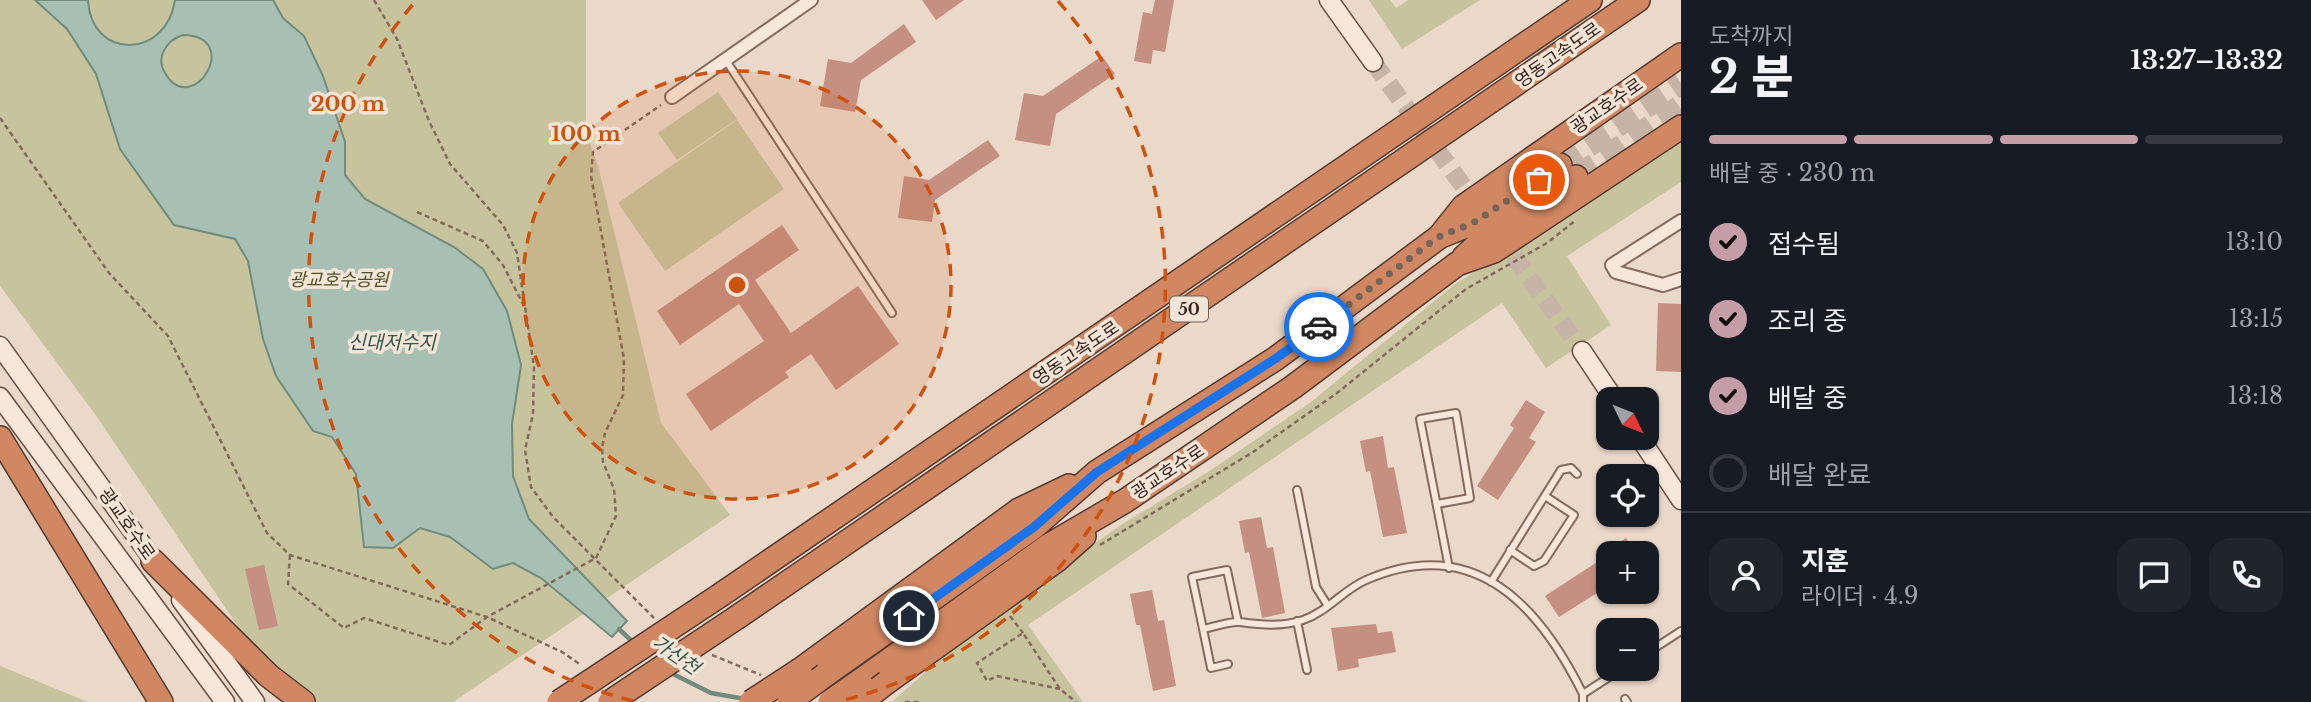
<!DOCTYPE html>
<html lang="ko">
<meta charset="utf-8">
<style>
:root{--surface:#171b24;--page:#20242c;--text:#f1f3f6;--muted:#9ea1a6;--line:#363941;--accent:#c49da8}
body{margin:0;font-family:"Libre Baskerville","Noto Sans KR",serif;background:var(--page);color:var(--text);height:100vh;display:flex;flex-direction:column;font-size:26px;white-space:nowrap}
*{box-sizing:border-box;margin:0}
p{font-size:23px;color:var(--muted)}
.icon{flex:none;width:38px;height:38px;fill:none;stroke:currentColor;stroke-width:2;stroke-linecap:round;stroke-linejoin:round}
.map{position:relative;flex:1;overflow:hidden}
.details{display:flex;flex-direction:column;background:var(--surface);width:630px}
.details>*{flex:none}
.needle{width:46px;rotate:133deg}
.buttons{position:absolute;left:1596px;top:387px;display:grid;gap:14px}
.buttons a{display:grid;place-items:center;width:63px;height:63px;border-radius:14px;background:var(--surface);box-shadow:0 2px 5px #0004;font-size:35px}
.pin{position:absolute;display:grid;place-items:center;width:60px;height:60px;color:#fff;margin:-30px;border:4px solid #fff;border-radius:50%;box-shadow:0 2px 7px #0007}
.courier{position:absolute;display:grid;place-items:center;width:70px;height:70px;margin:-35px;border:5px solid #1a73e8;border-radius:50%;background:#fff;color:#222;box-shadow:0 2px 9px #0007}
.head em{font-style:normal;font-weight:800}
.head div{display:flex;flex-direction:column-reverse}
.head{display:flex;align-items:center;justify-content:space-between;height:119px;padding:0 28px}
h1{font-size:46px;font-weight:800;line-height:52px}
.bar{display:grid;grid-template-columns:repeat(4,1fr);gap:10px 7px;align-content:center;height:84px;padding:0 28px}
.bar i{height:9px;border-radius:5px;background:var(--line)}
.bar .active{background:var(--accent)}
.bar p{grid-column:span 4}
.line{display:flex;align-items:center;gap:18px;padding:0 28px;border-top:2px solid var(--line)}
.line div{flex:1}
.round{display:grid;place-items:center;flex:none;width:74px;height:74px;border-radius:21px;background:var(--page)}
ol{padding:0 28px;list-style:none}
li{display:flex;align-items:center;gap:21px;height:77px}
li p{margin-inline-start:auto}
li .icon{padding:7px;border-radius:50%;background:var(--accent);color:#111;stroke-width:4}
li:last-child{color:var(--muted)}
li i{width:38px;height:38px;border:4px solid var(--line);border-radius:50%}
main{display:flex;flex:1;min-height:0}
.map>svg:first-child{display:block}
.green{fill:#c7c39c}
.water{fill:#a8bfb3;stroke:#708c7f;stroke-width:2;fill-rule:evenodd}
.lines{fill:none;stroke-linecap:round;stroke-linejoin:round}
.stream{stroke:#708c7f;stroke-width:4.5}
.building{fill:#c58f81}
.secondary-tunnel{stroke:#c6b4a7;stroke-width:18;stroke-dasharray:18 9;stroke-linecap:butt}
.highway-tunnel{stroke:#c6b4a7;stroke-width:23;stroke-dasharray:23 11;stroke-linecap:butt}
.lane-casing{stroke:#846a5e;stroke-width:10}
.street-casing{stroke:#846a5e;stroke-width:16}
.secondary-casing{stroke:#664c42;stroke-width:21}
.highway-casing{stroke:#533a32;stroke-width:26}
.path{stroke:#846a5e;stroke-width:2.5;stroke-dasharray:5 3.5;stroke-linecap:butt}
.lane{stroke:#f6e7da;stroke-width:6}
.street{stroke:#f6e7da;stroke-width:12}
.secondary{stroke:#f6e7da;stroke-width:18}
.highway{stroke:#d18761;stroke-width:23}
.highway-bridge-casing{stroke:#533a32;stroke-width:26;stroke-linecap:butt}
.highway-bridge{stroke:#d18761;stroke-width:23}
.done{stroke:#75645b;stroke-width:7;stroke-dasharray:0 12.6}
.route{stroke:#1a73e8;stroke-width:9}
.ring{fill:none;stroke:#cd510f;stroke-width:3.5;stroke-dasharray:12 9}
.labels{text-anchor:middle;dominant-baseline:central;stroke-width:7;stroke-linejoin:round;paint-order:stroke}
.shield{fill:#f2e4d6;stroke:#6e5f57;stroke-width:2}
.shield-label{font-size:16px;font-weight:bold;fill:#362621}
.street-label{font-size:18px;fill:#362621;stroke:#f2e4d6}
.park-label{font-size:18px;font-style:italic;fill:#4f5129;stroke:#f2e4d6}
.water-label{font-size:19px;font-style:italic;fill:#31544b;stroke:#f2e4d6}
.centre{fill:#cd510f;stroke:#f2e4d6;stroke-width:3.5}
.ring-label{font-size:21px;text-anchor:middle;font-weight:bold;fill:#cd510f;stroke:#f2e4d6;stroke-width:7;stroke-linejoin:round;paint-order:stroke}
</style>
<main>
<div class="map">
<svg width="1681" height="702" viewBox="0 0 1681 702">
<rect width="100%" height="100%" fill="#ead8c8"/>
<path class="green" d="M0,0H586V133L598,166L661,423L730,515L453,702H317L287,679L245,637L95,414L0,286Z
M1369,0H1390L1396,8L1408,0H1480L1402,49Z
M718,92L737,119L677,160L658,133Z
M737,120L784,189L665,271L618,203Z
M1681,140V182L1567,256L1611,325L1546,368L1502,303L1028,625L1083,702H892L982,621L1124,523L1208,472L1311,402L1455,284L1592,200Z
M0,666L88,702H0Z"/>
<path class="water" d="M35,0H88C91,60 166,60 175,0H273L283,18L304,36L323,76L345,142V175L365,199L454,247L483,269L507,311L521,365L512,424L513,476L529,519L627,621L612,637L541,578L513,563L493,569L450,537L420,528L393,548L364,547L356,474L332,437L313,431L276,376L263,339L248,261L235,239L174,225L120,149L96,74L67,29ZM183,35C244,36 192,120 165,73C155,57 167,40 183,35Z"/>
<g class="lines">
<path class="stream" d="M619,629L635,644
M669,672L711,693L745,699"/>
</g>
<path class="building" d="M922,0H964L936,20Z
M1155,0H1174L1165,52L1153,50L1151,64L1134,61L1143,12L1152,14Z
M904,24L916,42L861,80L855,112L820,106L828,59L851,63Z
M1102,56L1115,74L1056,114L1050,146L1015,140L1024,93L1043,96Z
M988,140L1000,156L935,200L932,222L898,218L904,176L929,180Z
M782,225L799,250L755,280L791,333L858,286L899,344L836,390L811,354L785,372L789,377L711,431L686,394L764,341L739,304L680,345L657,311Z
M1658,303L1681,304V372L1656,371Z
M1526,400L1545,412L1529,438L1536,442L1498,500L1477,486L1514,428L1510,425Z
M1383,436L1388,468L1394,467L1407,533L1383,537L1370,471L1366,472L1360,441Z
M1261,517L1267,548L1273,547L1285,613L1262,618L1249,552L1245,553L1239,521Z
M1626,538L1636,553H1603Z
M1608,555V586L1559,617L1545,596Z
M264,565L278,626L259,630L245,569Z
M1152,590L1158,621L1164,620L1176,686L1153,691L1140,625H1136L1130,594Z
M1376,624L1378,633L1392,631L1396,652L1358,659L1359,667L1338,671L1331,628Z"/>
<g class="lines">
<path class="secondary-tunnel" d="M1373,62L1480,209
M1498,234L1582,351"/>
<path class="highway-tunnel" d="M1560,165L1681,83
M1576,177L1681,106"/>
<defs>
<path id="lane" d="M725,59L892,313
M1297,490L1316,587L1328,606
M1437,504L1470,498L1456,413L1420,419L1449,568
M1510,550L1534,566L1544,561L1574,515L1545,496
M1491,582L1561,470L1571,468L1577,474
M1297,621L1307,670
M1203,629L1192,577L1227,570L1238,622
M1647,653L1681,631
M1228,664L1211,668L1203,629C1214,627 1229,621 1240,622C1262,625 1281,627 1303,620C1327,612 1343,590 1366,580C1474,533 1539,605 1583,694
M1625,699L1627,702
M1583,702V694L1623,668"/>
<path id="street" d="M672,97L811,0
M1681,221L1612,265L1616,272L1663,285L1681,279"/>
<path id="secondary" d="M1329,0L1373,62
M0,346L161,571
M1582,351L1614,399
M0,397L225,702
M1640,438L1681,500
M181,600L255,702"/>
<path id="highway" d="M1441,236L1473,223L1560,165
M1464,257L1487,236L1576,177
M0,438L161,702
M153,561L269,676L303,702
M722,594L1590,0
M739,616L1638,0
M800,670L1019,510L1069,486
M825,675L1034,527L1097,472L1275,359L1439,237L1463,207L1681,55
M860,681L1048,546L1125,501L1293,387L1457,264L1494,251L1681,127
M887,682L1057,560L1084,536"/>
</defs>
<use href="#lane" class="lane-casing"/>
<use href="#street" class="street-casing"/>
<use href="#secondary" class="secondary-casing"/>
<use href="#highway" class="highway-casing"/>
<path class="path" d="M374,0L397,39L429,121L450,164L503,225L517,253L534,367L533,414L525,450L531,487L553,517L654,618
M0,118L109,273L168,336L267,533L290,555L487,617L596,558L616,516L614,489L603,462L602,448L605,433L623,395L624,359L591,176L593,152L661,105
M417,212L483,241L503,265L526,310
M1100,545L1253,452L1337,393L1466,289L1547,243L1576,220
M290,555L288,584L344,628L364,618L449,645L487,617L562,652L581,665
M1010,616L1023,633
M712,655L761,675
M1060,689L997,676L987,681L977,663L1023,633L1060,689L1076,702
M905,702H922"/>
<use href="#lane" class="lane"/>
<use href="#street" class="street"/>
<use href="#secondary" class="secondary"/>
<use href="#highway" class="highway"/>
<defs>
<path id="highway-bridge" d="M559,702L722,594
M610,702L739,616
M751,702L800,670
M789,702L825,675
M830,702L860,681
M861,702L887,682"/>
</defs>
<use href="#highway-bridge" class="highway-bridge-casing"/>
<use href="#highway-bridge" class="highway-bridge"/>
</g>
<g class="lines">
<path class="done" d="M1319,327L1438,237L1473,223L1539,180"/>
<path class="route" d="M909,616L1034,527L1097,472L1275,359L1319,327"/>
</g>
<circle cx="737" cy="285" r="214" fill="#cd510f" fill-opacity=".12"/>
<g class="ring">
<circle cx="737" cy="285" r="214"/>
<path d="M633 701A429 429 0 0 1 416 1M1058 1A429 429 0 0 1 841 701"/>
</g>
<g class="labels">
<rect class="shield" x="1170" y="296.5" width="38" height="25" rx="5"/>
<g class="shield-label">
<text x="1189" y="309">50</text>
</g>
<g class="street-label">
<text transform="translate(1558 55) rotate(-35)">영동고속도로</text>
<text transform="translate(1607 106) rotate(-35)">광교호수로</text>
<text transform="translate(1076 353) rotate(-34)">영동고속도로</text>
<text transform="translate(1168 472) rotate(-34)">광교호수로</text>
<text transform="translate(127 524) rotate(55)">광교호수로</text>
</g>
<g class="park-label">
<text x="339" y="280">광교호수공원</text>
</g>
<g class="water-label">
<text x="392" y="342">신대저수지</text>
<text transform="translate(676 655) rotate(35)">가산천</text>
</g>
</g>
<circle cx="737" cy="285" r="10" class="centre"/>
<g class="ring-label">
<text x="348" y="111">200 m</text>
<text x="586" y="141">100 m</text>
</g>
</svg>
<div class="buttons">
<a><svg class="needle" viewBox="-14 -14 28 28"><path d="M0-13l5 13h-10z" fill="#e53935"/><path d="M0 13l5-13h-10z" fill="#9ea1a6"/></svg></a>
<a><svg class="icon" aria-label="locate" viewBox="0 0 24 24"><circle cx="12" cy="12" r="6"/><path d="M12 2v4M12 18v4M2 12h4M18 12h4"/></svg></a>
<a>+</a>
<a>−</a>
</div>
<div class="pin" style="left:1539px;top:180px;background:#ea580c"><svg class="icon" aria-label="bag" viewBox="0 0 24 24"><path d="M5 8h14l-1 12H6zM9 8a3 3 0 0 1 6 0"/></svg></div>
<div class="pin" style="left:909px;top:616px;background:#1f2937"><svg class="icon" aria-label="home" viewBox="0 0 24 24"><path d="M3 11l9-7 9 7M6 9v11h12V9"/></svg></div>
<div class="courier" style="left:1319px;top:327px"><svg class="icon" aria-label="car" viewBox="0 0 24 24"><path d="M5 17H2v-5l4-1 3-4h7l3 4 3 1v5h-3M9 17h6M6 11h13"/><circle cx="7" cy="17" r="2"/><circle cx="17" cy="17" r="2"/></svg></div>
</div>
<section class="details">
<div class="head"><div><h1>2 분</h1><p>도착까지</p></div><em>13:27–13:32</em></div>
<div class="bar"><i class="active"></i><i class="active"></i><i class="active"></i><i></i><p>배달 중 · 230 m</p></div>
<ol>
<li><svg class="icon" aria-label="check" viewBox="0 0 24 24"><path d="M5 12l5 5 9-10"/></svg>접수됨<p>13:10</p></li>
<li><svg class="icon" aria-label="check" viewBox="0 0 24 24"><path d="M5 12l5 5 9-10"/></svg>조리 중<p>13:15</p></li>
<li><svg class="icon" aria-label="check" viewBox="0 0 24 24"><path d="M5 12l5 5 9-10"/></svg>배달 중<p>13:18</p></li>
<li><i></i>배달 완료</li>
</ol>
<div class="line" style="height:126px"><a class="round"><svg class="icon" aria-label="person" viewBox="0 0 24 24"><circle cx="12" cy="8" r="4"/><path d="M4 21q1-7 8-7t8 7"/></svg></a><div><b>지훈</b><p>라이더 · 4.9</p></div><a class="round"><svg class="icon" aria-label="chat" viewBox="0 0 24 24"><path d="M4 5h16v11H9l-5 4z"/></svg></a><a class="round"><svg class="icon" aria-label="phone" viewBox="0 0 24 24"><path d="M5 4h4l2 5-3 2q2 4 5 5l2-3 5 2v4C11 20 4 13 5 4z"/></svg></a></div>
</section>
</main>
